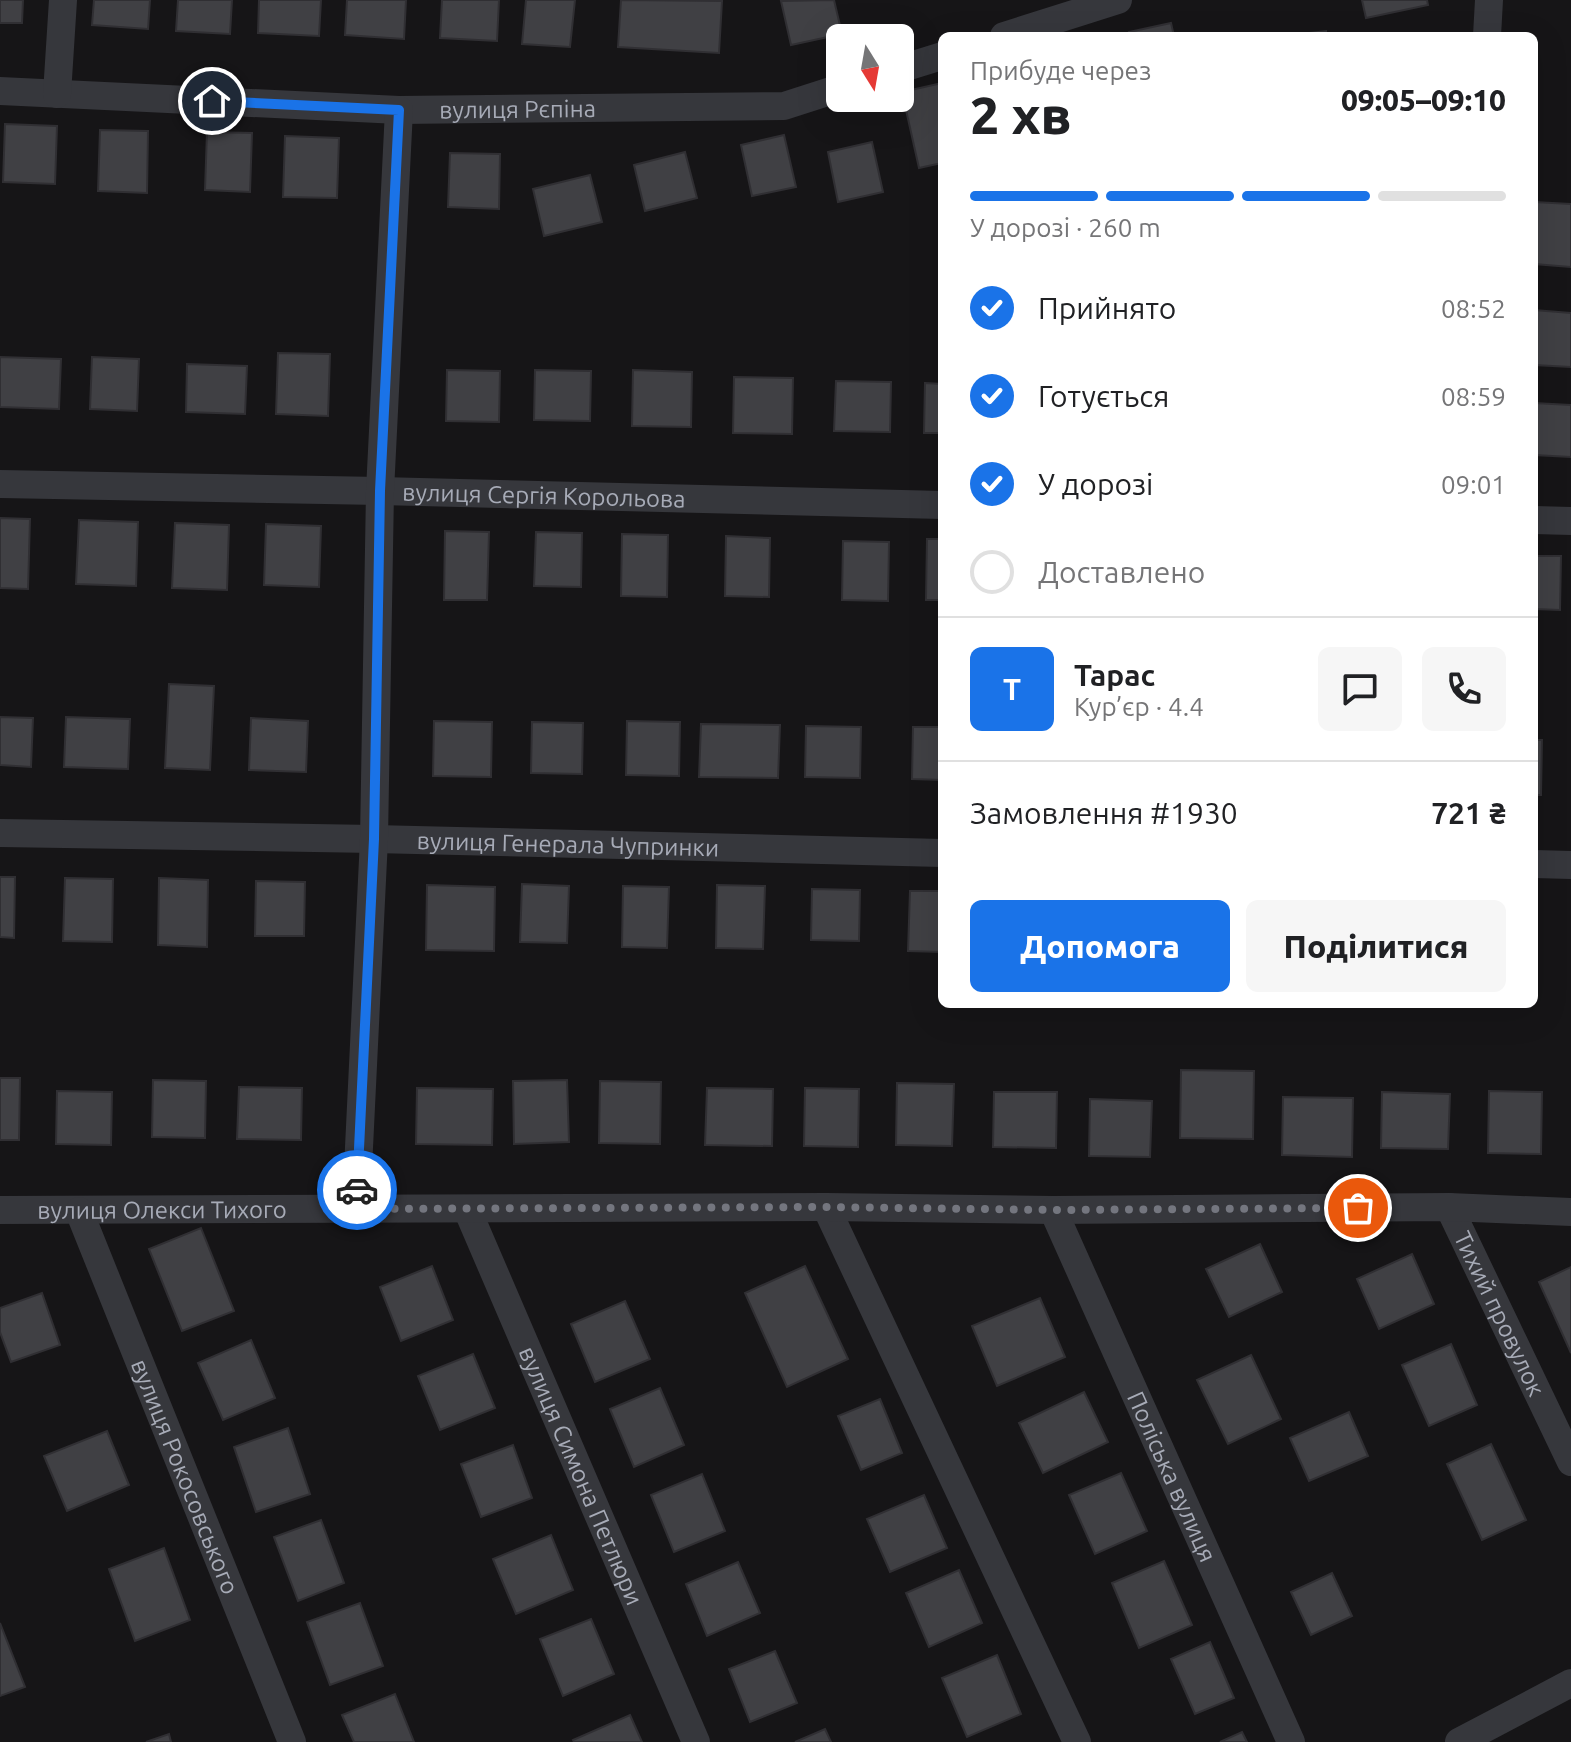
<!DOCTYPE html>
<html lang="uk">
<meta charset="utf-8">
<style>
:root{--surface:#fff;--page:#f6f6f6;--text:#202124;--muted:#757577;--line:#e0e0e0;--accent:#1a73e8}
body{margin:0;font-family:Ubuntu,sans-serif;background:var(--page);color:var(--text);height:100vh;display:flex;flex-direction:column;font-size:30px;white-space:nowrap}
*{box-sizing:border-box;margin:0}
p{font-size:26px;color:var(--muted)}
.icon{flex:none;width:44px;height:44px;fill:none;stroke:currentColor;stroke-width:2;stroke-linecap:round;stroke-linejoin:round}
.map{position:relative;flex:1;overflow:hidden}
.drawer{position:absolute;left:938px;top:32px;width:600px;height:976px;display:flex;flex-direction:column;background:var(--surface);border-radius:12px;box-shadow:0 8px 32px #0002}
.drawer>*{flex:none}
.needle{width:52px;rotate:169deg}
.controls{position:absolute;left:826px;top:24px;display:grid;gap:16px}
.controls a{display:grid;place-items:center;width:88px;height:88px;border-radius:12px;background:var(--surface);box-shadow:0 8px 32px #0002;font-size:40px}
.pin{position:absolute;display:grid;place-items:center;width:68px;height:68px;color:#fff;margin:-34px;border:4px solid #fff;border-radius:50%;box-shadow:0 2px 8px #0007}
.courier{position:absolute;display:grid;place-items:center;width:80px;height:80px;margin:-40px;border:6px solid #1a73e8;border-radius:50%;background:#fff;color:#222;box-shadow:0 2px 10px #0007}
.summary em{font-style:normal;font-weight:800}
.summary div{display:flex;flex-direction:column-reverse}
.summary{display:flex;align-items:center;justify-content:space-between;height:136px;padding:0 32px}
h1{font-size:52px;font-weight:800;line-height:60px}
.bar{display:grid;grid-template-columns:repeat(4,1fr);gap:12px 8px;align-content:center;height:96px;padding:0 32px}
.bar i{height:10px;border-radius:6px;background:var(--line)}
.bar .current{background:var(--accent)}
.bar p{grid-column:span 4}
.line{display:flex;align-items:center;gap:20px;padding:0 32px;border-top:2px solid var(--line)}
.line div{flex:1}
.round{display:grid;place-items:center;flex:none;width:84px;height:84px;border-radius:12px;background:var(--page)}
ol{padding:0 32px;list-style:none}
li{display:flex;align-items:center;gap:24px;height:88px}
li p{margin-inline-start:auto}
li .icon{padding:8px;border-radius:50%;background:var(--accent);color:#fff;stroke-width:4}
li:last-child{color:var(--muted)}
li i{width:44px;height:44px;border:4px solid var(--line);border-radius:50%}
.button{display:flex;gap:16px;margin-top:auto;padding:16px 32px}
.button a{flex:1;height:92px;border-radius:12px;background:var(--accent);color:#fff;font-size:32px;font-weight:800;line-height:92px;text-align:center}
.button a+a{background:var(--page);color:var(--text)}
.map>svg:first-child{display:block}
.building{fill:#404044;stroke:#302f33;stroke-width:2}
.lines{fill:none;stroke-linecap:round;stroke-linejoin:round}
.minor{stroke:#36373c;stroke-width:28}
.done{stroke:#74767f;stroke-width:8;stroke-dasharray:0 14.4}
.route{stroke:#1a73e8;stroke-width:10}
.labels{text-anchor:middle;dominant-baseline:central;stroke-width:6;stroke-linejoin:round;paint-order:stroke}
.street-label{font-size:24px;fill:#a7abb7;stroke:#111012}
</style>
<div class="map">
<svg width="1571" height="1742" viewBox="0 0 1571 1742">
<rect width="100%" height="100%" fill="#161517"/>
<path class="building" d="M0,0H23L22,23H0Z
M94,0H150L148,29L92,25Z
M178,0H232L230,34L176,31Z
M259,0H321L319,36L258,33Z
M347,0H406L404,39L345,35Z
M442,0H499L497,41L440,38Z
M526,0H575L570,47L522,44Z
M621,0L722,1L719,53L618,47Z
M834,0L842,34L791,45L781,1Z
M1362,0H1427L1428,5L1366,18Z
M1171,23L1174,36H1130L1129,32Z
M1326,31V36H1282Z
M942,83V163L919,168L902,92Z
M5,124L57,126L55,184L3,182Z
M100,130L148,131L147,193L98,191Z
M207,132L252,133L250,192L205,190Z
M784,135L796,187L752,196L741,145Z
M285,136L339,138L337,198L283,197Z
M872,142L883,192L838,202L828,152Z
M685,152L697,198L645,211L634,165Z
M450,153L500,154L499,209L448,207Z
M590,175L602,222L544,236L533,189Z
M1534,202L1571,204V267L1534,264Z
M1534,310L1571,313V367L1534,365Z
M278,353L330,354L328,416L276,414Z
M0,357L61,359L59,409L0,407Z
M92,357L139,359L137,411L90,409Z
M187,364L247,366L245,414L186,412Z
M447,370L500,371L499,422L446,421Z
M535,370L591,371L590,421L534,420Z
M633,370L692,372L691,427L632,426Z
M734,377L793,378L792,434L733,433Z
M836,381L891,382L890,432L834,431Z
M925,383L942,384V433H924Z
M1534,403L1571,405V457L1534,455Z
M0,518L30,519L28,589L0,588Z
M79,520L138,522L136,586L76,584Z
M175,523L229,525L227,590L172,588Z
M266,524L321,526L319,587L264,585Z
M445,531L489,532L487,600H444Z
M536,532L582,533L581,587L534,586Z
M622,534L668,535L667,597L621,596Z
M726,536L770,538L769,597L725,596Z
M927,539H942V600H926Z
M843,541L889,542L888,601L842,600Z
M1534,556H1561L1560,610L1534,609Z
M169,684L214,686L210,770L165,768Z
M0,717L33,718L31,767L0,765Z
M66,717L130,719L128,769L64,767Z
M251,718L308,721L306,772L249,770Z
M434,721L492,722L491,777L433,776Z
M627,721L680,722L679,776L626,775Z
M532,722L583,723L582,774L531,773Z
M701,724L780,725L778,778L699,777Z
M806,726L861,727L860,778L805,777Z
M913,727H942V780L912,779Z
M1534,740H1542L1541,795H1534Z
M0,877H15L14,938L0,937Z
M65,878L113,879L112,942L63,941Z
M159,878L208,880L207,947L158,945Z
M256,881L305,882L304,936H255Z
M522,884L569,886L567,943L520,942Z
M427,885L495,887L494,951L426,950Z
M717,885L765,886L763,949L716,948Z
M623,886L669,887L667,948L622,947Z
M812,889L860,890L859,941L811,940Z
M910,891H942V952L908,951Z
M1534,904H1537L1536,958H1534Z
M1181,1070L1254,1071L1253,1139L1180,1138Z
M0,1078H20L19,1140H0Z
M153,1080L206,1081L205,1138L152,1137Z
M567,1080L569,1142L514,1144L513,1081Z
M600,1081L661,1082L660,1144L599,1143Z
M897,1083L954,1084L952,1146L896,1145Z
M239,1087L302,1088L301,1140L237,1139Z
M417,1088L493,1089L492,1145L416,1144Z
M707,1088L773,1089L772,1146L705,1145Z
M805,1088L859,1089L858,1147L804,1146Z
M57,1091L112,1092L111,1145L56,1144Z
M1489,1091L1542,1092L1541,1154L1488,1153Z
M994,1092H1057L1056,1148L993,1147Z
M1382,1092L1450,1094L1448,1149L1381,1148Z
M1283,1097L1353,1098L1352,1157L1282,1155Z
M1090,1099L1152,1101L1150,1157L1089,1156Z
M201,1228L234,1311L182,1331L149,1249Z
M1260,1244L1282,1292L1229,1317L1206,1269Z
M1412,1254L1434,1304L1379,1329L1357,1279Z
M432,1266L453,1320L401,1341L380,1287Z
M805,1266L848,1359L787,1387L745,1293Z
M1571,1267V1353L1539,1282Z
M42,1293L60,1345L11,1362L0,1332V1308Z
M1040,1298L1065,1357L997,1386L972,1326Z
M625,1301L650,1359L595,1382L571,1324Z
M251,1340L275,1398L223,1420L198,1363Z
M1451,1344L1477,1405L1429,1426L1402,1365Z
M473,1354L495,1408L440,1430L418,1376Z
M1251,1355L1281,1419L1228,1444L1197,1380Z
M660,1388L684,1445L634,1467L610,1409Z
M1084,1392L1108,1442L1043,1473L1019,1423Z
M880,1399L902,1453L861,1470L838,1416Z
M1349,1412L1368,1456L1309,1481L1290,1438Z
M288,1428L310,1494L256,1512L234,1447Z
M107,1431L129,1485L67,1511L44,1456Z
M1491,1444L1526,1520L1482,1540L1447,1464Z
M513,1445L532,1498L481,1517L461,1464Z
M1121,1473L1147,1531L1095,1554L1069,1495Z
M702,1474L725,1531L674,1552L651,1495Z
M924,1495L947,1548L890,1572L867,1519Z
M321,1520L344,1583L298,1601L274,1537Z
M551,1535L573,1590L516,1614L493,1559Z
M164,1548L190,1620L135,1641L109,1569Z
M1164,1561L1192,1625L1139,1648L1112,1583Z
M738,1562L760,1613L707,1636L686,1584Z
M959,1570L982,1623L929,1647L906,1593Z
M1332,1573L1352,1616L1311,1635L1291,1592Z
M360,1603L383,1666L330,1685L307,1622Z
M591,1619L614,1674L563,1696L540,1639Z
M0,1623L25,1687L0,1696Z
M1210,1642L1234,1698L1195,1714L1171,1659Z
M775,1651L797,1703L750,1722L729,1669Z
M997,1655L1021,1714L967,1737L942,1678Z
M395,1694L414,1742H354L342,1715Z
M630,1715L642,1742H574L573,1740Z
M825,1729L831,1742H795Z
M1242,1732L1247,1742H1220Z
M169,1734L171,1742H146Z"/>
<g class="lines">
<g class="minor">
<path d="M1004,36L1118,0"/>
<path d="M1487,36L1489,0"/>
<path d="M900,69L942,56"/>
<path id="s1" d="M0,91L399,110L784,106L840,88"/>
<path d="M57,94L63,0"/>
<path id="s2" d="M0,484L380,491L942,505"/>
<path d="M1534,520L1571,521"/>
<path id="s3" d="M0,833L374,839L942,853"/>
<path d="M1534,864L1571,865"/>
<path d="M826,1207L1077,1742"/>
<path id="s4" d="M1449,1207L1571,1462"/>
<path d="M356,1209L374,839L380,491L399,110"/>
<path id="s5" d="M467,1209L696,1742"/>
<path id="s6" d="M0,1210L826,1207L1053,1210L1449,1207L1571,1212"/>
<path id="s7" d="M1053,1210L1291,1742"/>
<path id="s8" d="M79,1211L292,1742"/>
<path d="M1459,1742L1571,1683"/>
</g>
</g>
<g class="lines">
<path class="done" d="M357,1190L356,1209L826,1207L1053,1210L1358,1208"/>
<path class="route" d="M212,101L399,110L380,491L374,839L357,1190"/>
</g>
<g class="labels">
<g class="street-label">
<text stroke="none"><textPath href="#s1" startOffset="518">вулиця Рєпіна</textPath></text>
<text stroke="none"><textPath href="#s2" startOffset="544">вулиця Сергія Корольова</textPath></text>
<text stroke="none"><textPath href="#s3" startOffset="568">вулиця Генерала Чупринки</textPath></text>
<text stroke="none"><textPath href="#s6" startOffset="162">вулиця Олекси Тихого</textPath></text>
<text stroke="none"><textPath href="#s4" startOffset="118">Тихий провулок</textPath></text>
<text stroke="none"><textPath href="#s5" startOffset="290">вулиця Симона Петлюри</textPath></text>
<text stroke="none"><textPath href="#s7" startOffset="292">Поліська вулиця</textPath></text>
<text stroke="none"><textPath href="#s8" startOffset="286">вулиця Рокосовського</textPath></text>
</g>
</g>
</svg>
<div class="controls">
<a><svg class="needle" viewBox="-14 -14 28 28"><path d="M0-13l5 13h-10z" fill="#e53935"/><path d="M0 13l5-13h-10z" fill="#757577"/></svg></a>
</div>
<div class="pin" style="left:1358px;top:1208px;background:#ea580c"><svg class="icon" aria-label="bag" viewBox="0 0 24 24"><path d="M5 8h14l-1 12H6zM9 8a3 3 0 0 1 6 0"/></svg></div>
<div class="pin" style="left:212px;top:101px;background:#1f2937"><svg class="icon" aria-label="home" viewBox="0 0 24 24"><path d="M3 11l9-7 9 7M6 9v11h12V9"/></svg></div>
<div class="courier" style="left:357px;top:1190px"><svg class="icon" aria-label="car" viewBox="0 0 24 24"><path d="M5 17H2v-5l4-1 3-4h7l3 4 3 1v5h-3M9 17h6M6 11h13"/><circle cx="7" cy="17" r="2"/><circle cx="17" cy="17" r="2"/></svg></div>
<section class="drawer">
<div class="summary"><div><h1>2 хв</h1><p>Прибуде через</p></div><em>09:05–09:10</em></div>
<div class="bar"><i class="current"></i><i class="current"></i><i class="current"></i><i></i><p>У дорозі · 260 m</p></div>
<ol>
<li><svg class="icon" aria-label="check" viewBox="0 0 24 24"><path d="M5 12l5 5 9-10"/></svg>Прийнято<p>08:52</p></li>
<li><svg class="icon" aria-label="check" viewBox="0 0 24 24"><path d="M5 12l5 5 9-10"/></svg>Готується<p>08:59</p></li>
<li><svg class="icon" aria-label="check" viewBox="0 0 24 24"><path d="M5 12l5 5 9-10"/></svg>У дорозі<p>09:01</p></li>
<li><i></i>Доставлено</li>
</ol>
<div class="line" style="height:144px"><b class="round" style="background:var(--accent);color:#fff">Т</b><div><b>Тарас</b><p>Кур’єр · 4.4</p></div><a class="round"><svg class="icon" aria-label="chat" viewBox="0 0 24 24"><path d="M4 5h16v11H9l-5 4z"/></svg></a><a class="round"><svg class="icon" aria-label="phone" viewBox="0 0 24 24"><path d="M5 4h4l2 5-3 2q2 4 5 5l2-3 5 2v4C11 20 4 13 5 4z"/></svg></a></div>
<div class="line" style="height:104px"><div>Замовлення #1930</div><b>721 ₴</b></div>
<div class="button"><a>Допомога</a><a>Поділитися</a></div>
</section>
</div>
